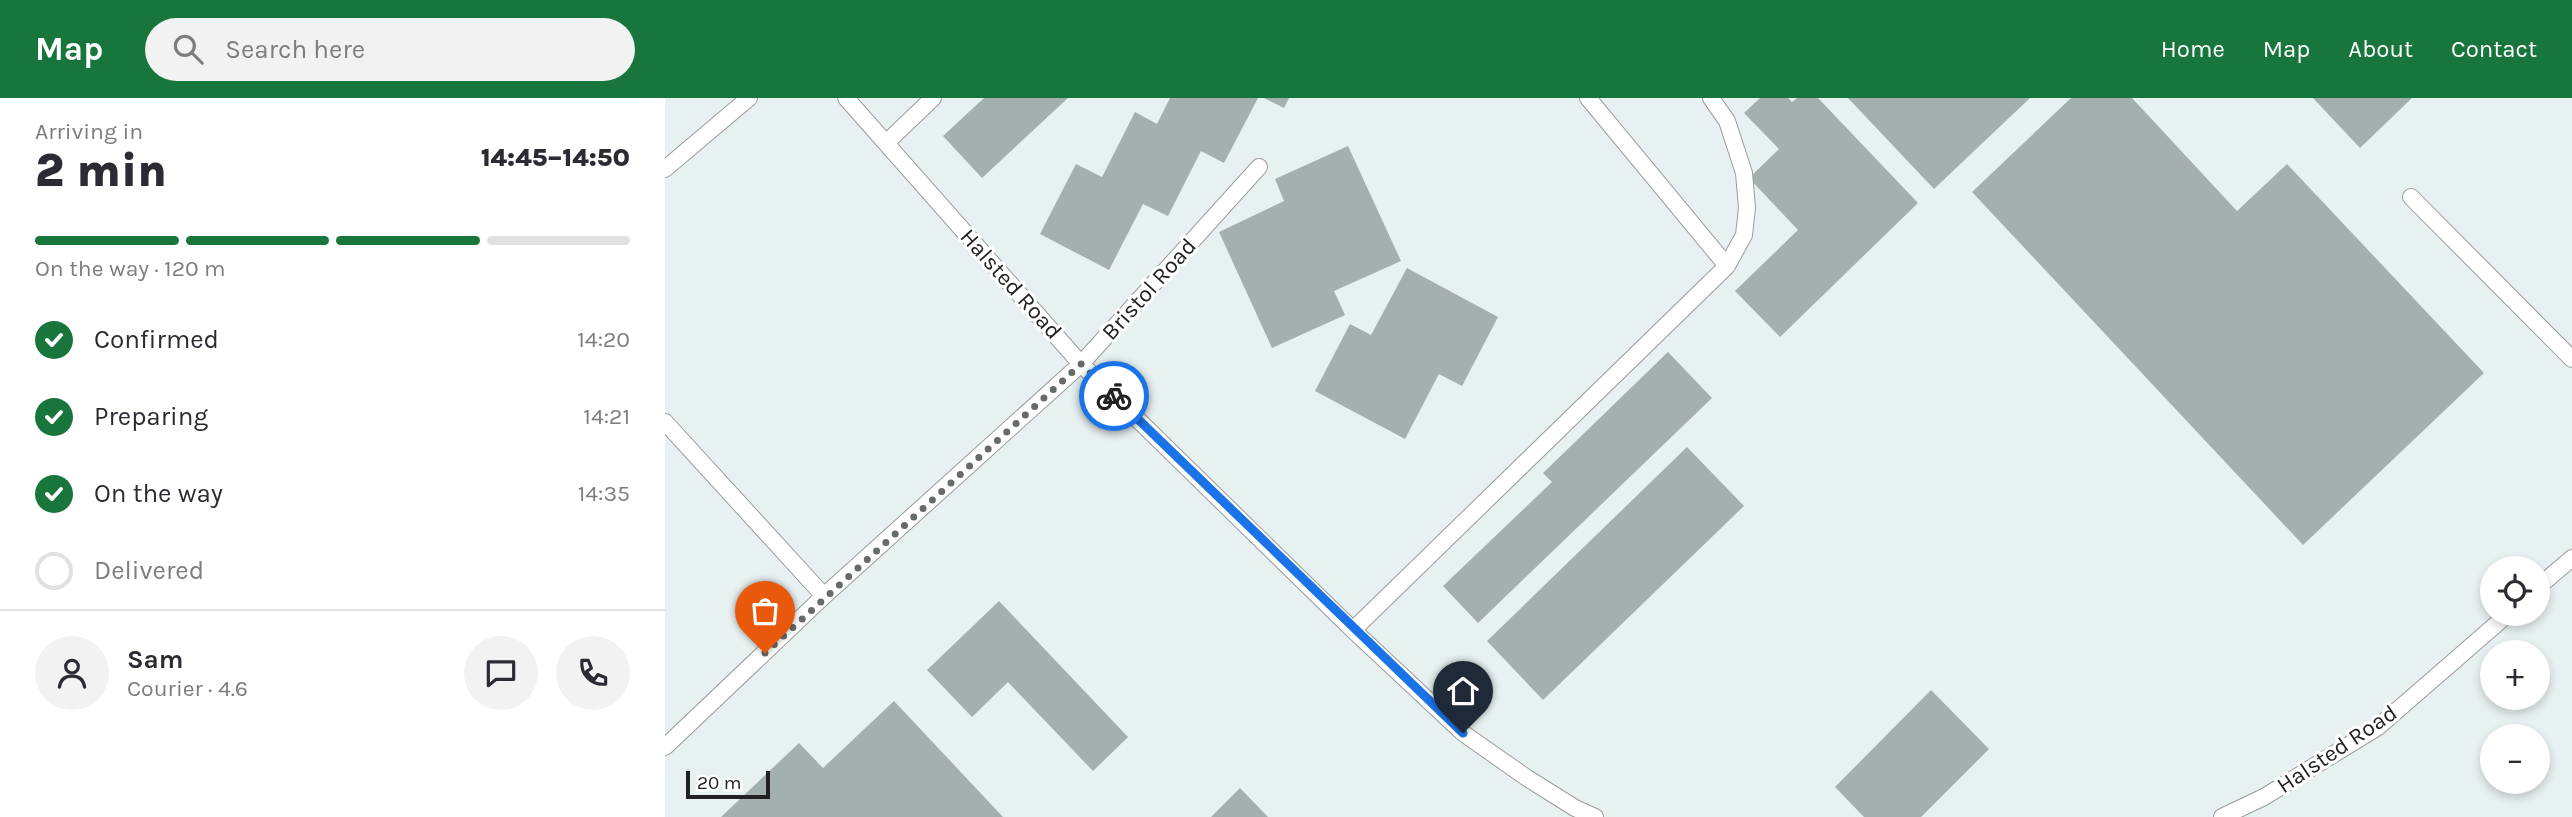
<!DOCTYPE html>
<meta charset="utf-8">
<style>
:root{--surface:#fff;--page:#f2f2f3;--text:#2b2b33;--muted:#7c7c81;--line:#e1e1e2;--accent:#18763c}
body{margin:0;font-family:Karla,sans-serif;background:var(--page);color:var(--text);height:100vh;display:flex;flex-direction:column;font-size:26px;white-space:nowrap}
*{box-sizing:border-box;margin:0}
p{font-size:23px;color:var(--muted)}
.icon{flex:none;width:38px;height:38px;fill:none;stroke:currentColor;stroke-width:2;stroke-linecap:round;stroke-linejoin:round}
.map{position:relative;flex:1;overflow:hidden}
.sheet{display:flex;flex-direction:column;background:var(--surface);width:665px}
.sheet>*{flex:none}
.buttons{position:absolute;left:1815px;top:458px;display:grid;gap:14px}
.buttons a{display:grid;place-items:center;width:70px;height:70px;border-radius:50%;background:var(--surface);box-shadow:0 4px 10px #0003;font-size:35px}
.scale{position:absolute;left:21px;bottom:18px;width:84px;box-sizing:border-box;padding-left:7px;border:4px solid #212121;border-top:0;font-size:19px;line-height:24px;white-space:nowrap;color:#212121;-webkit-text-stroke:5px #fff;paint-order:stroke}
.pin{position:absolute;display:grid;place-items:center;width:60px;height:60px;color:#fff;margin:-72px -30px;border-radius:50% 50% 50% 0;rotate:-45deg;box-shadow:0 0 7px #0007}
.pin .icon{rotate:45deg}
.courier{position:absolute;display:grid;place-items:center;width:70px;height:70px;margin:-35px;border:5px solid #1a73e8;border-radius:50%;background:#fff;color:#222;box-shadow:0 2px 9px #0007}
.headline em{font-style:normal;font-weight:800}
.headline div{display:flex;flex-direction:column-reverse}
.headline{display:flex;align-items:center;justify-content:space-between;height:119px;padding:0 35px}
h1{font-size:46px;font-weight:800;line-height:52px}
.bar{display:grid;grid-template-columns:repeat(4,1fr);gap:10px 7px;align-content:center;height:84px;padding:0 35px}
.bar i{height:9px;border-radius:5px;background:var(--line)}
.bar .selected{background:var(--accent)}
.bar p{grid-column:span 4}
.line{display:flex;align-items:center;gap:18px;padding:0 35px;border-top:2px solid var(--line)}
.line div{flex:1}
.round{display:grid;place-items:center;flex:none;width:74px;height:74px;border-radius:37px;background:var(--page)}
ol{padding:0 35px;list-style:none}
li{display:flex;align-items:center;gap:21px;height:77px}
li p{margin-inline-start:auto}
li .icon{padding:7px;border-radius:50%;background:var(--accent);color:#fff;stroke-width:4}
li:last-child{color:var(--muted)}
li i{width:38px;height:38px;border:4px solid var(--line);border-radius:50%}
header{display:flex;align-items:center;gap:42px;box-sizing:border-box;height:98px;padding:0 35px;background:var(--accent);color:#fff}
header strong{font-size:33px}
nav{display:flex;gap:38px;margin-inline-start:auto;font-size:24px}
.search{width:490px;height:63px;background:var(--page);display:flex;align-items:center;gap:18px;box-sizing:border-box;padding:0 24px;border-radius:38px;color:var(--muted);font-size:26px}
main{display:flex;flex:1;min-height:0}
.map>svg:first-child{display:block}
.building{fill:#a3b0ad}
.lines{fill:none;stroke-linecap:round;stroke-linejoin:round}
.lane-casing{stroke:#9b9b9b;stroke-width:18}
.lane{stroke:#fff;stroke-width:16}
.done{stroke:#676a6a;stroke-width:7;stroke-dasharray:0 12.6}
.route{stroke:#1a73e8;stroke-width:9}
.labels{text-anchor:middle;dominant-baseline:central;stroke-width:6;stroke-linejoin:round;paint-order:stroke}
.street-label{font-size:23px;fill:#212121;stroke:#fff}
</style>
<header>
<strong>Map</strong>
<div class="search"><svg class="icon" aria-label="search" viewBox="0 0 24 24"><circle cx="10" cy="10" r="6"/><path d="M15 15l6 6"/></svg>Search here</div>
<nav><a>Home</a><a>Map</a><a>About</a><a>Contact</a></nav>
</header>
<main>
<section class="sheet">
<div class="headline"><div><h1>2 min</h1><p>Arriving in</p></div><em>14:45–14:50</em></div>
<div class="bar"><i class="selected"></i><i class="selected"></i><i class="selected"></i><i></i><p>On the way · 120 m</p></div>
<ol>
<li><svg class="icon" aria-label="check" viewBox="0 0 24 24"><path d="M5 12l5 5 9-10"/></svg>Confirmed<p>14:20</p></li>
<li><svg class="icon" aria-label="check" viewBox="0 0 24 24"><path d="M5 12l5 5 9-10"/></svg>Preparing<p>14:21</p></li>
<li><svg class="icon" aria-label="check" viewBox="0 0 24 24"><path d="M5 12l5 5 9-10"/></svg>On the way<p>14:35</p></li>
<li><i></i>Delivered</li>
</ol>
<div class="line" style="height:126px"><a class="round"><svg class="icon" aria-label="person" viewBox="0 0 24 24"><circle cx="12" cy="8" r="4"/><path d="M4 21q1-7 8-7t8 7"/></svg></a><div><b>Sam</b><p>Courier · 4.6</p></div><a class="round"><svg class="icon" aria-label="chat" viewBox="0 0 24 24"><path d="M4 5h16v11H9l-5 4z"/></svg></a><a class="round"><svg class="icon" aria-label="phone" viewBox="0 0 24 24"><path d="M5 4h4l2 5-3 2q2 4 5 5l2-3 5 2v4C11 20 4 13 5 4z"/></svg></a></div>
</section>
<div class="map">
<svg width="1907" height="719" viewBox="0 0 1907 719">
<rect width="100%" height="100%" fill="#e8f1f1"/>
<path class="building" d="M319,0H403L317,80L278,38Z
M505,0H593L559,65L536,53L503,118L478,106L444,172L375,136L411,66L437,79L470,14L492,26Z
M599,0H624L619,10Z
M1095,0H1123L1127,4L1132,0H1153L1253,105L1115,239L1070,193L1133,132L1084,80L1114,51L1079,15Z
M1183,0H1365L1269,91Z
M1406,0H1467L1572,113L1622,66L1819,275L1638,447L1307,94Z
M1648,0H1747L1695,50Z
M683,48L736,163L669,193L680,217L607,250L554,134L619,103L610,81Z
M742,170L833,219L797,288L774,276L740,341L650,293L685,226L706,237Z
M1003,254L1047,300L813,525L778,488L887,384L878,375Z
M1022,349L1079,408L878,602L822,543Z
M334,503L463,639L428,673L343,584L307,619L262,572Z
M1266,592L1324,651L1256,719H1199L1170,689Z
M229,603L338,719H56L134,645L158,670Z
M575,690L603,719H546Z"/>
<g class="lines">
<defs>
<path id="lane" d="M181,0L416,266L688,532L798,635L862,680L910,710L930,719
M923,0L1062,168
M221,45L268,0
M0,71L84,0
M1746,99L1907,261
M0,324L159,498
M1872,490L1907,460
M688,532L1062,168L1079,137L1082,110L1079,75L1062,23L1046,0
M0,649L159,498L416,266L594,69
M1557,719L1599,699L1713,629L1843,516"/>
</defs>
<use href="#lane" class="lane-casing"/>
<use href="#lane" class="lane"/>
</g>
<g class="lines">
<path class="done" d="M100,555L416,266L449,298"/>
<path class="route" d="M449,298L798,635"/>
</g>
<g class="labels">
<g class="street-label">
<text transform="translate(346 186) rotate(48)">Halsted Road</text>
<text transform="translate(484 191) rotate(-48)">Bristol Road</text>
<text transform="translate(1672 651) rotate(-34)">Halsted Road</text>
</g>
</g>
</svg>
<div class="buttons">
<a><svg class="icon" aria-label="locate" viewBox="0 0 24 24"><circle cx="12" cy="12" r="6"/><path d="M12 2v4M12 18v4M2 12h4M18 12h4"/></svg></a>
<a>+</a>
<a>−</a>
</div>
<div class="scale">20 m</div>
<div class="pin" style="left:100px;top:555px;background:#ea580c"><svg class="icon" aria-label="bag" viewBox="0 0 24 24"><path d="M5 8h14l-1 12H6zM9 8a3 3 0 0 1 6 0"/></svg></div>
<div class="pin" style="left:798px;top:635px;background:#1f2937"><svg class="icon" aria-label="home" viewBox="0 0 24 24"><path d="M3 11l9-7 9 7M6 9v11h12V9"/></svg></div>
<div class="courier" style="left:449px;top:298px"><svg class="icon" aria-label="bike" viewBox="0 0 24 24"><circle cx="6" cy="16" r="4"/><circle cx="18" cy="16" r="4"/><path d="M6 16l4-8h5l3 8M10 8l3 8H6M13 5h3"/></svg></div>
</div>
</main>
